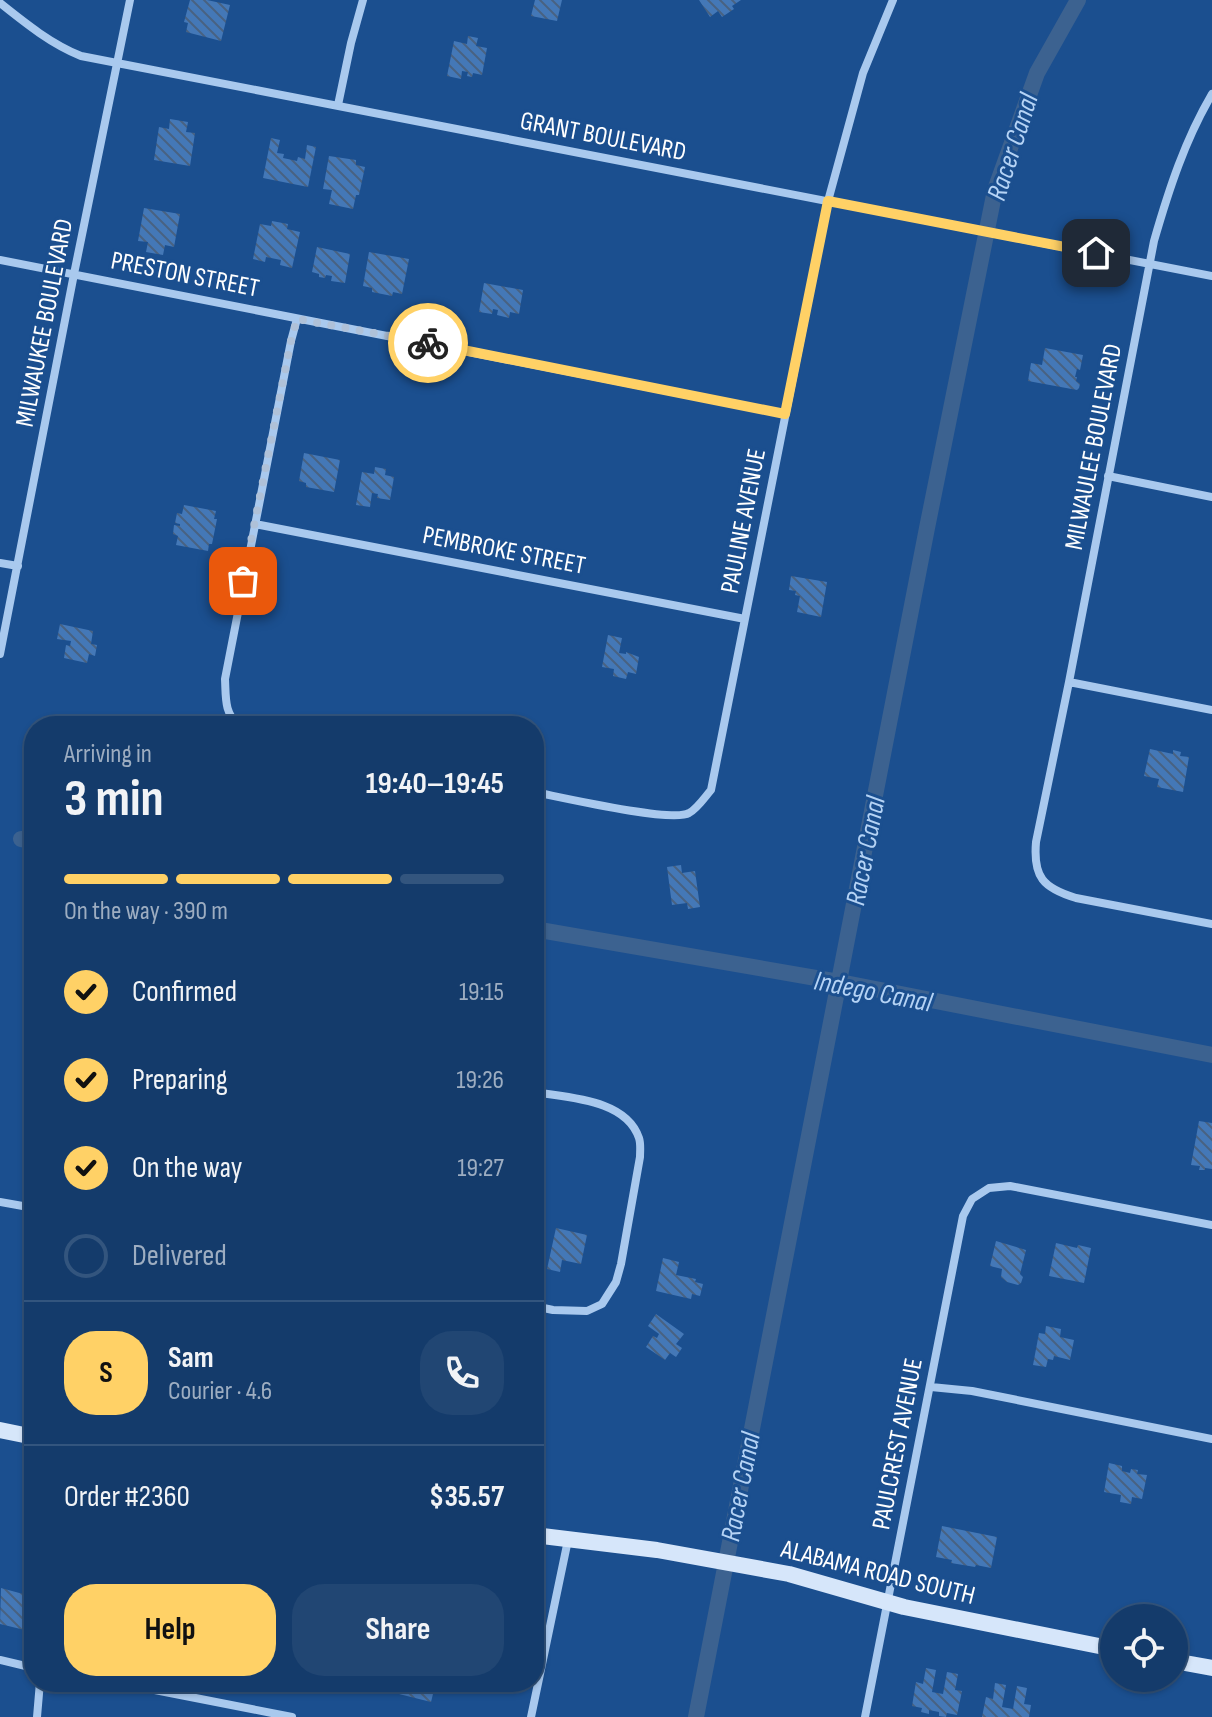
<!DOCTYPE html>
<meta charset="utf-8">
<style>
:root{--surface:#143b6b;--page:#214673;--text:#f1f3f6;--muted:#9dadc1;--line:#33557e;--accent:#ffd166}
body{margin:0;font-family:"Sofia Sans Condensed",sans-serif;background:var(--page);color:var(--text);height:100vh;display:flex;flex-direction:column;font-size:30px;white-space:nowrap}
*{box-sizing:border-box;margin:0}
p{font-size:26px;color:var(--muted)}
.icon{flex:none;width:44px;height:44px;fill:none;stroke:currentColor;stroke-width:2;stroke-linecap:round;stroke-linejoin:round}
.map{position:relative;flex:1;overflow:hidden}
.details{position:absolute;left:24px;top:716px;width:520px;height:976px;display:flex;flex-direction:column;background:var(--surface);border-radius:32px;box-shadow:0 2px 6px #0004,0 0 0 2px var(--line)}
.details>*{flex:none}
.buttons{position:absolute;left:1100px;top:1604px;display:grid;gap:16px}
.buttons a{display:grid;place-items:center;width:88px;height:88px;border-radius:50%;background:var(--surface);box-shadow:0 2px 6px #0004,0 0 0 2px var(--line);font-size:40px}
.pin{position:absolute;display:grid;place-items:center;width:68px;height:68px;color:#fff;margin:-34px;border-radius:16px;box-shadow:0 4px 12px #0006}
.courier{position:absolute;display:grid;place-items:center;width:80px;height:80px;margin:-40px;border:6px solid #ffd166;border-radius:50%;background:#fff;color:#222;box-shadow:0 2px 10px #0007}
.overview em{font-style:normal;font-weight:700}
.overview div{display:flex;flex-direction:column-reverse}
.overview{display:flex;align-items:center;justify-content:space-between;height:136px;padding:0 40px}
h1{font-size:52px;font-weight:700;line-height:60px}
.bar{display:grid;grid-template-columns:repeat(4,1fr);gap:12px 8px;align-content:center;height:96px;padding:0 40px}
.bar i{height:10px;border-radius:6px;background:var(--line)}
.bar .selected{background:var(--accent)}
.bar p{grid-column:span 4}
.line{display:flex;align-items:center;gap:20px;padding:0 40px;border-top:2px solid var(--line)}
.line div{flex:1}
.round{display:grid;place-items:center;flex:none;width:84px;height:84px;border-radius:32px;background:var(--page)}
ol{padding:0 40px;list-style:none}
li{display:flex;align-items:center;gap:24px;height:88px}
li p{margin-inline-start:auto}
li .icon{padding:8px;border-radius:50%;background:var(--accent);color:#111;stroke-width:4}
li:last-child{color:var(--muted)}
li i{width:44px;height:44px;border:4px solid var(--line);border-radius:50%}
.button{display:flex;gap:16px;margin-top:auto;padding:16px 40px}
.button a{flex:1;height:92px;border-radius:32px;background:var(--accent);color:#111;font-size:32px;font-weight:700;line-height:92px;text-align:center}
.button a+a{background:var(--page);color:var(--text)}
.map>svg:first-child{display:block}
.lines{fill:none;stroke-linecap:round;stroke-linejoin:round}
.canal{stroke:#3c6290;stroke-width:16}
.building{fill:url(#building-back-hatch)}
.street{stroke:#a9c9ee;stroke-width:8}
.secondary{stroke:#d6e6fa;stroke-width:16}
.done{stroke:#afc1d8;stroke-width:8;stroke-dasharray:0 14.4}
.route{stroke:#ffd166;stroke-width:10}
.labels{text-anchor:middle;dominant-baseline:central;stroke-width:6;stroke-linejoin:round;paint-order:stroke}
.street-label{font-size:26px;fill:#fff;stroke:#1b4f8f}
.water-label{font-size:28px;font-style:italic;fill:#b5d3f5;stroke:#1b4f8f}
</style>
<div class="map">
<svg width="1212" height="1717" viewBox="0 0 1212 1717">
<defs>
<pattern id="building-back-hatch" width="6" height="6" patternUnits="userSpaceOnUse" patternTransform="scale(2)"><rect width="6" height="6" fill="#4478b7"/><path d="M-1 5l2 2M0 0l6 6M5-1l2 2" fill="none" stroke="#486282"/></pattern>
</defs>
<rect width="100%" height="100%" fill="#1b4f8f"/>
<g class="lines">
<path class="canal" d="M21,839L34,841
M534,929L839,982L1212,1055
M696,1717L927,528L995,190L1037,73L1078,0"/>
</g>
<path class="building" d="M190,0H207L230,5L221,41L186,32L188,23L184,22Z
M535,0H562L557,21L531,16Z
M699,0H741L732,6L734,9L722,17L718,11L710,17Z
M468,36L478,38L476,46L487,48L482,75L473,73L472,77L467,76L468,72L462,71L461,79L447,76L454,41L467,44Z
M170,119L188,122L186,132L195,133L190,166L154,160L159,127L169,129Z
M271,138L280,140L277,153L284,154L283,158L297,161L298,157L305,159L307,145L316,147L308,187L263,178Z
M329,156L356,160V165L365,167L359,195H356L353,209L329,204L332,190L323,189Z
M144,208L180,214L174,247L165,245L163,255L146,252L148,242L138,241Z
M272,221L288,224L287,229L300,232L292,268L280,265L281,260L266,257L265,262L253,259L260,224L271,226Z
M317,247L350,254L345,283L331,281L332,276L326,275L325,278L319,277V274L312,272Z
M369,252L409,259L402,294L393,292L392,296L372,292V288L363,286Z
M484,283L523,290L519,314L510,312L509,318L497,315L498,310L493,309L492,314L479,312Z
M1045,348L1083,355L1080,370L1077,369L1075,377H1077L1076,381L1080,384L1079,388L1077,390L1028,381L1031,363L1042,365Z
M304,453L340,460L334,492L306,487V483L299,481Z
M375,467L386,469L385,475L394,477L390,500L377,498L378,494L372,493L370,507L356,505L362,472L374,474Z
M184,505L216,511L214,519H217L212,544H209L208,551L176,545L178,536L173,534L174,525L180,526V524L175,523L177,513L182,514Z
M791,576L827,582L821,617L797,612L800,596L795,595L796,591L789,590Z
M60,624L93,631L91,644L97,645L95,656L89,654L87,663L64,658L66,645L70,646L71,641L57,639Z
M608,635L622,638L619,653L626,654V652L639,657L636,674L628,672L626,679L613,676L614,669L602,667Z
M1150,749L1173,754V750L1181,752L1180,756L1189,757L1183,792L1157,787L1159,779L1144,776Z
M681,865L682,873L695,871L700,907L688,909L687,903L672,905L667,867Z
M1199,1121L1212,1123V1169L1205,1168V1170H1199L1200,1166L1191,1165Z
M556,1228L587,1235L581,1264L562,1260L560,1272L547,1269Z
M996,1241L1026,1250L1020,1274L1023,1277L1021,1283L1018,1285L1007,1282L1001,1277L1002,1269L990,1266Z
M1056,1243L1077,1248L1078,1245L1091,1248L1084,1283L1049,1276Z
M663,1258L679,1262L676,1275L696,1279L695,1282L703,1284L700,1296L692,1294L691,1299L656,1291Z
M656,1314L684,1334L676,1344L682,1348L676,1357L670,1353L665,1360L646,1347L653,1336L657,1338L659,1334L648,1326Z
M1046,1326L1061,1329L1060,1337L1074,1340L1070,1360L1054,1356L1053,1360L1048,1359L1046,1367L1033,1365L1039,1333L1045,1334Z
M1109,1463L1122,1466V1471L1130,1473L1131,1469L1138,1470L1137,1474L1147,1475L1142,1499L1132,1497L1131,1504L1120,1502L1121,1495L1104,1492Z
M942,1526L997,1537L991,1568L976,1565L975,1567L951,1563L952,1560L936,1557Z
M1,1588L34,1597L33,1632L0,1624Z
M926,1668L936,1670L932,1692L943,1694L947,1672L958,1674L955,1690L962,1691L957,1715L947,1713L946,1717L939,1716V1712L929,1710V1714L921,1712L922,1708L912,1706L916,1682L923,1684Z
M398,1682H436L431,1702L395,1693Z
M995,1683L1006,1685L1002,1707L1013,1709L1017,1686L1027,1688L1024,1704L1031,1705L1029,1717H982L986,1697L993,1699Z"/>
<g class="lines">
<path class="street" d="M0,3C25,23 51,44 81,56L1212,276
M1212,94C1185,140 1169,189 1154,241L1069,682L1036,842C1033,877 1043,888 1076,898L1212,924
M338,105L351,43L363,0
M0,260L785,414
M1108,476L1212,497
M255,524L745,619
M0,563L18,566
M0,654L74,274L130,0
M1069,682L1212,710
M239,726C224,713 226,698 225,679L291,341L297,319
M534,792C560,797 672,823 689,813C697,809 705,797 711,790L828,201L863,73L893,0
M534,1092C569,1098 626,1099 639,1138C641,1144 640,1151 640,1157L621,1264L616,1282L602,1304L587,1311L553,1310L534,1306
M0,1202L34,1208
M931,1387L972,1391L1212,1439
M0,1660L34,1668
M114,1682L292,1717
M37,1717L40,1682
M531,1717L568,1540
M865,1717L963,1216L972,1199L989,1188L1010,1186L1212,1225"/>
<path class="secondary" d="M0,1430L34,1437
M534,1535L657,1550L789,1574L904,1607L1114,1649
M1174,1661L1212,1668"/>
</g>
<g class="lines">
<path class="done" d="M243,581L291,341L297,319L428,343"/>
<path class="route" d="M428,343L785,414L828,201L1096,253"/>
</g>
<g class="labels">
<g class="street-label">
<text transform="translate(603 137) rotate(11)">GRANT BOULEVARD</text>
<text transform="translate(185 275) rotate(11)">PRESTON STREET</text>
<text transform="translate(45 323) rotate(-79)">MILWAUKEE BOULEVARD</text>
<text transform="translate(1094 447) rotate(-79)">MILWAULEE BOULEVARD</text>
<text transform="translate(744 521) rotate(-79)">PAULINE AVENUE</text>
<text transform="translate(504 551) rotate(11)">PEMBROKE STREET</text>
<text transform="translate(898 1444) rotate(-79)">PAULCREST AVENUE</text>
<text transform="translate(878 1573) rotate(14)">ALABAMA ROAD SOUTH</text>
</g>
<g class="water-label">
<text transform="translate(1013 147) rotate(-72)">Racer Canal</text>
<text transform="translate(866 851) rotate(-79)">Racer Canal</text>
<text transform="translate(873 992) rotate(11)">Indego Canal</text>
<text transform="translate(741 1487) rotate(-79)">Racer Canal</text>
</g>
</g>
</svg>
<div class="buttons">
<a><svg class="icon" aria-label="locate" viewBox="0 0 24 24"><circle cx="12" cy="12" r="6"/><path d="M12 2v4M12 18v4M2 12h4M18 12h4"/></svg></a>
</div>
<div class="pin" style="left:243px;top:581px;background:#ea580c"><svg class="icon" aria-label="bag" viewBox="0 0 24 24"><path d="M5 8h14l-1 12H6zM9 8a3 3 0 0 1 6 0"/></svg></div>
<div class="pin" style="left:1096px;top:253px;background:#1f2937"><svg class="icon" aria-label="home" viewBox="0 0 24 24"><path d="M3 11l9-7 9 7M6 9v11h12V9"/></svg></div>
<div class="courier" style="left:428px;top:343px"><svg class="icon" aria-label="bike" viewBox="0 0 24 24"><circle cx="6" cy="16" r="4"/><circle cx="18" cy="16" r="4"/><path d="M6 16l4-8h5l3 8M10 8l3 8H6M13 5h3"/></svg></div>
<section class="details">
<div class="overview"><div><h1>3 min</h1><p>Arriving in</p></div><em>19:40–19:45</em></div>
<div class="bar"><i class="selected"></i><i class="selected"></i><i class="selected"></i><i></i><p>On the way · 390 m</p></div>
<ol>
<li><svg class="icon" aria-label="check" viewBox="0 0 24 24"><path d="M5 12l5 5 9-10"/></svg>Confirmed<p>19:15</p></li>
<li><svg class="icon" aria-label="check" viewBox="0 0 24 24"><path d="M5 12l5 5 9-10"/></svg>Preparing<p>19:26</p></li>
<li><svg class="icon" aria-label="check" viewBox="0 0 24 24"><path d="M5 12l5 5 9-10"/></svg>On the way<p>19:27</p></li>
<li><i></i>Delivered</li>
</ol>
<div class="line" style="height:144px"><b class="round" style="background:var(--accent);color:#111">S</b><div><b>Sam</b><p>Courier · 4.6</p></div><a class="round"><svg class="icon" aria-label="phone" viewBox="0 0 24 24"><path d="M5 4h4l2 5-3 2q2 4 5 5l2-3 5 2v4C11 20 4 13 5 4z"/></svg></a></div>
<div class="line" style="height:104px"><div>Order #2360</div><b>$35.57</b></div>
<div class="button"><a>Help</a><a>Share</a></div>
</section>
</div>
